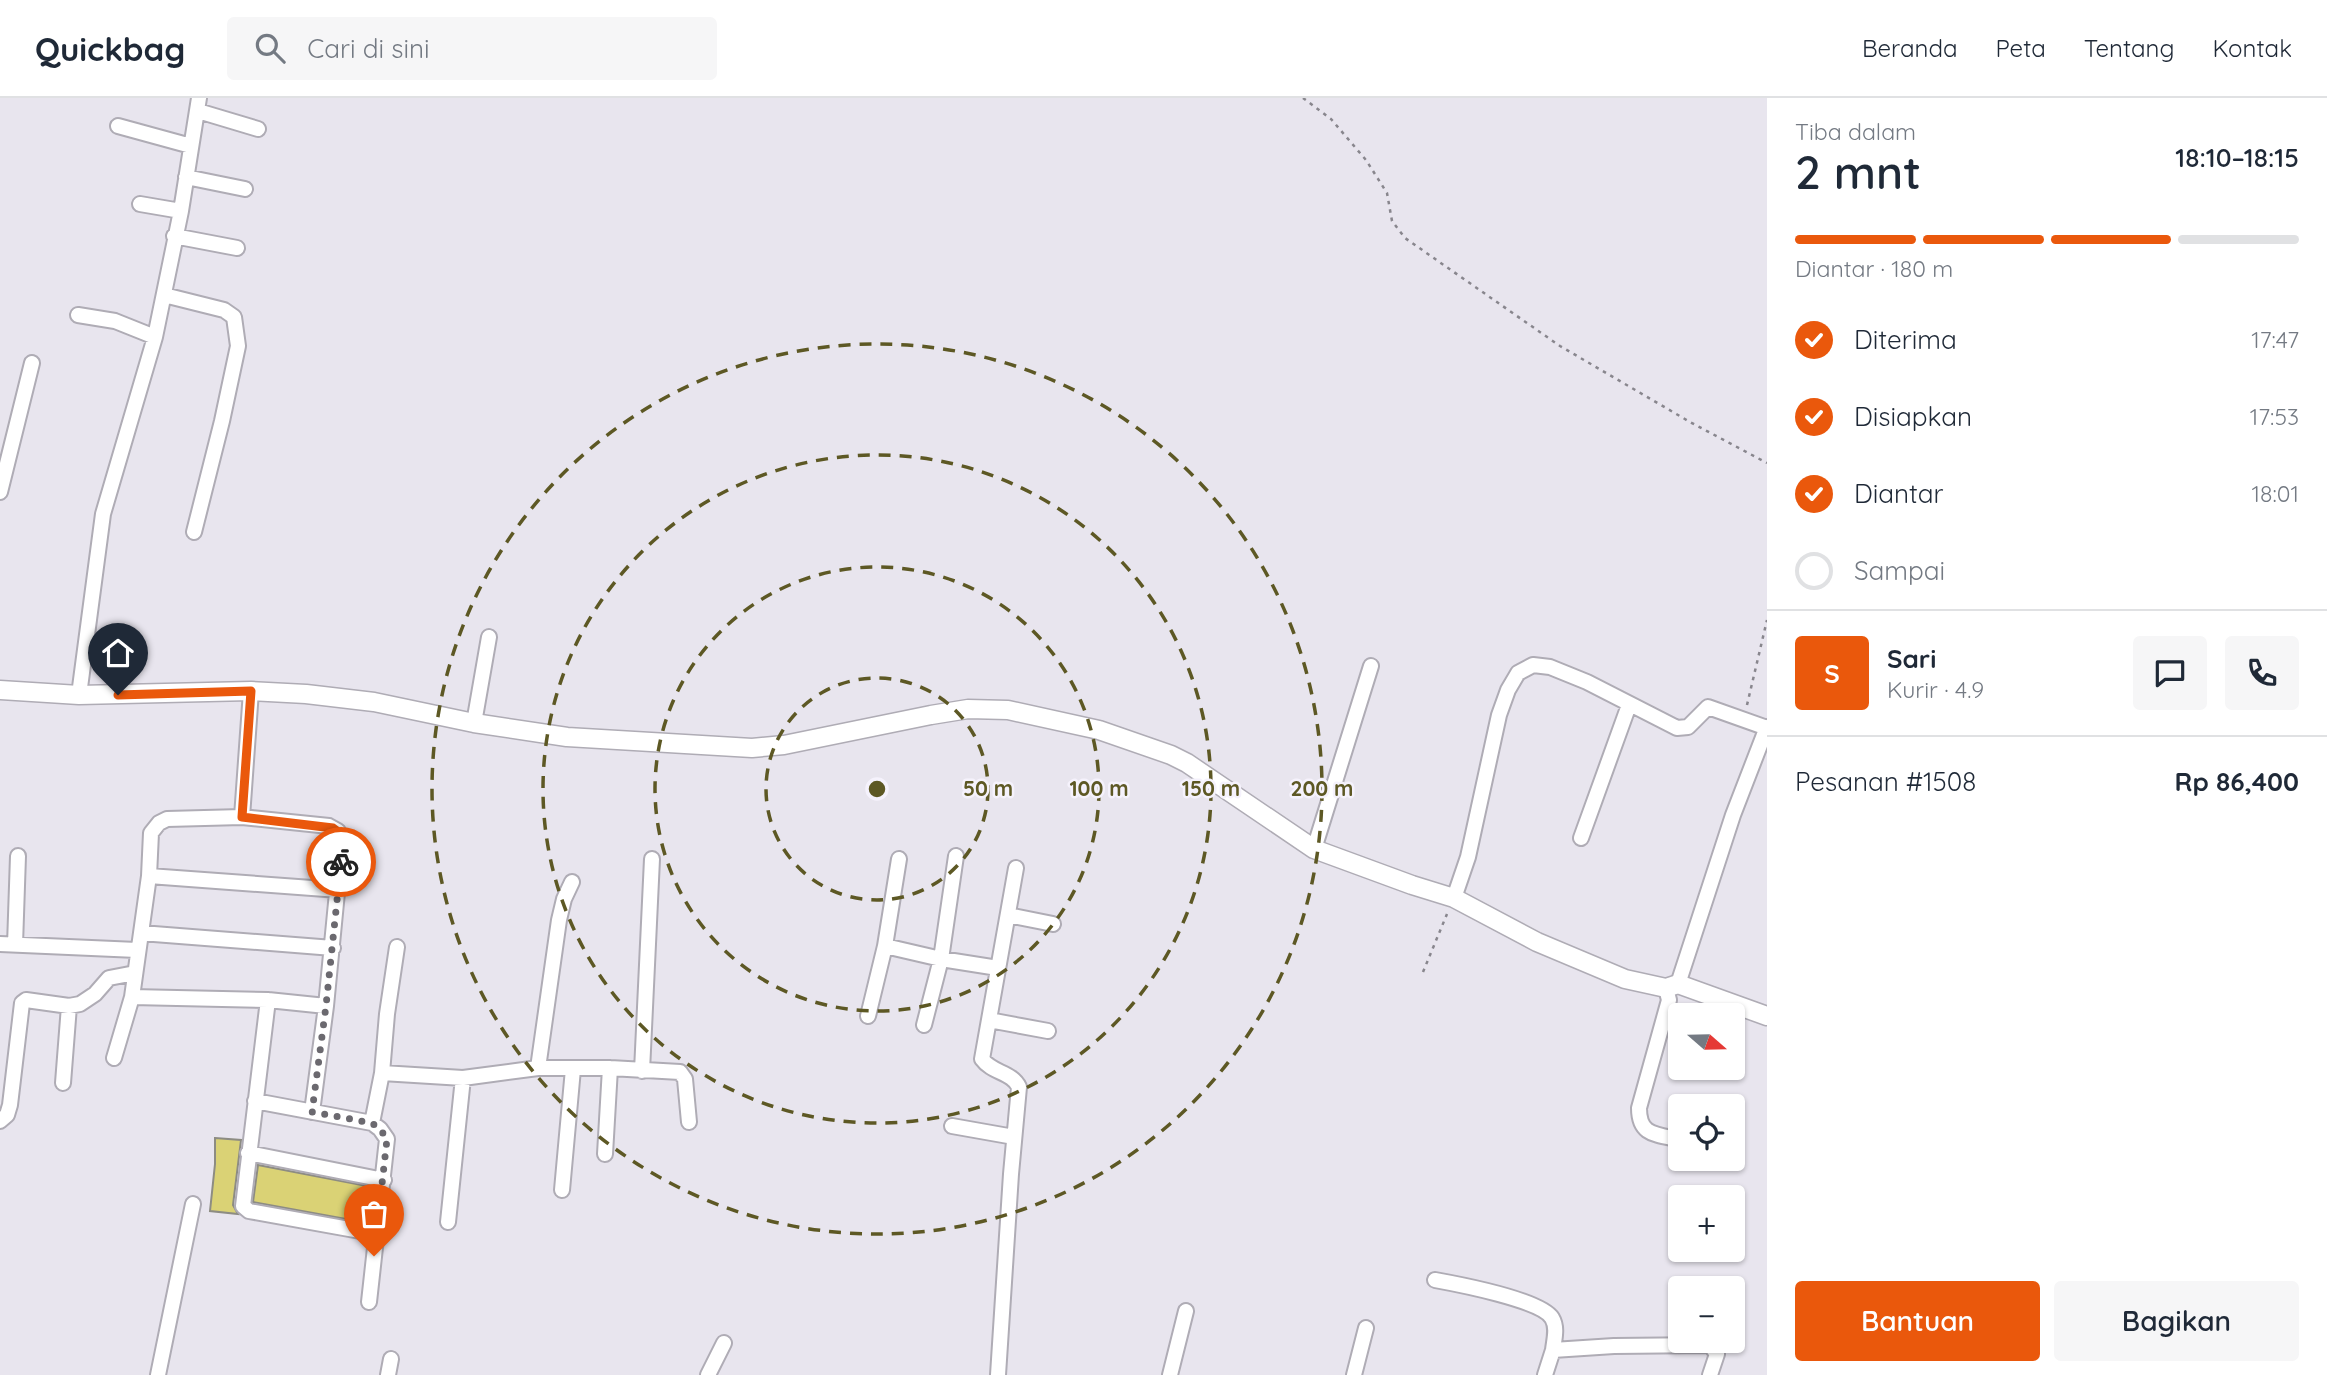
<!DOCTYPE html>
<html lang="id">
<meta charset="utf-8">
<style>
:root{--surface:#fff;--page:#f6f6f7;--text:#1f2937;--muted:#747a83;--line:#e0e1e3;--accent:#ea580c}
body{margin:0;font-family:Quicksand,sans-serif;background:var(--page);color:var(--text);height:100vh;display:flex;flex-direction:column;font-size:26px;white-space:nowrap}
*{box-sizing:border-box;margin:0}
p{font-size:23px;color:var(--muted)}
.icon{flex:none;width:38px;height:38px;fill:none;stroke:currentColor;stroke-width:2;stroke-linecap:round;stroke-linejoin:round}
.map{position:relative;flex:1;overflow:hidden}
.drawer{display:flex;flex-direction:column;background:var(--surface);width:560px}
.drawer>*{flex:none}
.needle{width:46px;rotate:110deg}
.buttons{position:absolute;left:1668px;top:905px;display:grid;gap:14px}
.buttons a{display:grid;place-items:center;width:77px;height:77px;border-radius:7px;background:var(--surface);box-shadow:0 2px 5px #0004;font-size:35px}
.pin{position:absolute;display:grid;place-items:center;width:60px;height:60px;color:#fff;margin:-72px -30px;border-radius:50% 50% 50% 0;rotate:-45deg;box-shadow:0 0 7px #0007}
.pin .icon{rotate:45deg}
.courier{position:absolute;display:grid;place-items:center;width:70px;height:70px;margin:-35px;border:5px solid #ea580c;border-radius:50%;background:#fff;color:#222;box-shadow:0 2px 9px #0007}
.overview em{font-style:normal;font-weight:600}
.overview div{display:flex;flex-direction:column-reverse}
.overview{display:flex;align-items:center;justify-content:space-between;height:119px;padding:0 28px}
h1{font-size:46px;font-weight:600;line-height:52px}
.bar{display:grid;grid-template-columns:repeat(4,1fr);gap:10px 7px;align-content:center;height:84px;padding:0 28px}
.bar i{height:9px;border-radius:5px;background:var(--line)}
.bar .active{background:var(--accent)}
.bar p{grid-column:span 4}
.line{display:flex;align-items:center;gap:18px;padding:0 28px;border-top:2px solid var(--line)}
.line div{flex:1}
.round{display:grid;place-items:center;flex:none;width:74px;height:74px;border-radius:7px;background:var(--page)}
ol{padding:0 28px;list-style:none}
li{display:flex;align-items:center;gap:21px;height:77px}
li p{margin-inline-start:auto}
li .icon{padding:7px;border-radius:50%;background:var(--accent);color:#fff;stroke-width:4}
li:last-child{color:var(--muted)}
li i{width:38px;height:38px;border:4px solid var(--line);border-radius:50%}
.action{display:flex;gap:14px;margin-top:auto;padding:14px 28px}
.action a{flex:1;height:80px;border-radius:7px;background:var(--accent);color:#fff;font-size:28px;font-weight:600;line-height:80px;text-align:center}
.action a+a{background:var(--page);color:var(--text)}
header{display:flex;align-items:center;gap:42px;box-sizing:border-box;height:98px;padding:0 35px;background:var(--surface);border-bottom:2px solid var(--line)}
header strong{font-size:33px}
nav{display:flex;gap:38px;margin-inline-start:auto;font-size:24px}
.search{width:490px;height:63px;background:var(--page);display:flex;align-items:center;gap:18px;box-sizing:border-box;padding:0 24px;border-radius:7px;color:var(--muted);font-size:26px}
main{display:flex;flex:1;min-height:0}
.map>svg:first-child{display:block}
.building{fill:#dad275;stroke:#8d8c83;stroke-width:2}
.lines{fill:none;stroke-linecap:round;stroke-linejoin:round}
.minor-casing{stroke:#afacb5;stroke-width:18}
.tertiary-casing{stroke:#afacb5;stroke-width:21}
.path{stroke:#88868d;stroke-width:2.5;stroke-dasharray:3.5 5;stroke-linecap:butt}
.minor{stroke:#fff;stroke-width:14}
.tertiary{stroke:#fff;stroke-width:18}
.done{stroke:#6b696f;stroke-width:7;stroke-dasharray:0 12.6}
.route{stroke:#ea580c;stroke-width:9}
.ring{fill:none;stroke:#5d5824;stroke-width:3.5;stroke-dasharray:12 9}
.centre{fill:#5d5824;stroke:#f5f2fc;stroke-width:3.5}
.ring-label{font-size:21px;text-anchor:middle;font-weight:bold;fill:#5d5824;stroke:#f5f2fc;stroke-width:5;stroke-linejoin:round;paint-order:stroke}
</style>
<header>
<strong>Quickbag</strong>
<div class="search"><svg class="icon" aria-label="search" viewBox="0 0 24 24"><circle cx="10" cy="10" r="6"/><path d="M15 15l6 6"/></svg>Cari di sini</div>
<nav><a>Beranda</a><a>Peta</a><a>Tentang</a><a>Kontak</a></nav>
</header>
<main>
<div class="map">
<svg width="1767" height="1277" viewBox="0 0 1767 1277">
<rect width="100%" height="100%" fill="#e8e5ee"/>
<path class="building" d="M215,1040L241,1042L233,1107L238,1116L210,1113L215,1066Z
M258,1067L372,1089L368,1125L253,1104Z"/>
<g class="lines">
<defs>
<path id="minor" d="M198,13L258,31
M118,28L191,48
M186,79L245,91
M140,106L181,113
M174,138L237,150
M164,197L224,212L234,219L238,248L222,323L194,434
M78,217L115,223L155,239
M0,394L32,265
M79,597L103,416L155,239L181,113L199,0
M474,625L489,539
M242,719L251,593
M1581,740L1629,607
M1314,751L1371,568
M899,761L885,848L941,861L998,870
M149,778L339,792
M1454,800L1468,759L1499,617L1508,592L1518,575L1533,567L1550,569L1587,584L1677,630L1688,629L1708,609L1767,630
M1008,817L1053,826
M141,835L333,850
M0,846L137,852
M15,847L18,758
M1678,886L1733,717L1767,629
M1666,890L1669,902L1639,1010C1639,1034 1651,1036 1672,1040
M132,899L268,902L326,908
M268,902L243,1108L249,1113L377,1136
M868,918L885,848
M989,922L1048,933
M924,927L941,861L956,758
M114,960L132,899L149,778L151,735L159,725L167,721L242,719L329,728L338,733L342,743L326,908L312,1014
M538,970L559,822L564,801L572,784
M642,973L652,761
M382,975L387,916L397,849
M63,985L69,908
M255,1003L372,1025L380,1031L387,1041L369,1204
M0,1023L7,1017L10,1007L22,905L26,902L69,908L80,906L95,896L109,880L135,875
M372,1025L382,975L463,980L538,970H610L680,974L685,981L689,1024
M952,1028L1014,1039
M248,1055L384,1082
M605,1056L610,970
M562,1092L573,971
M448,1124L463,980
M1435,1182C1457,1186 1541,1202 1552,1220C1558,1230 1554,1242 1553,1252
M158,1277L193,1106
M388,1277L391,1261
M708,1277L724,1245
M998,1277L1011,1076L1019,989C1012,974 992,975 982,961L1016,770
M1170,1277L1186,1213
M1354,1277L1366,1230
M1545,1277L1553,1252L1614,1248L1710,1247L1717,1256L1710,1277"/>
<path id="tertiary" d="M0,592L79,597L251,593L306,596L374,604L474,625L567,639L752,650L784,647L931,617L968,611L1008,612L1099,632L1171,657L1187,665L1314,751L1412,787L1454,800L1537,844L1625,881L1666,890L1678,886L1767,918"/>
</defs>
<use href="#minor" class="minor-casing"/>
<use href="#tertiary" class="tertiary-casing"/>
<path class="path" d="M1303,0L1331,21L1366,62L1387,95L1392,123L1405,140L1560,248L1690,324L1767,365
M1747,607L1767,522
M1423,874L1447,816"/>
<use href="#minor" class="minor"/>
<use href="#tertiary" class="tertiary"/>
</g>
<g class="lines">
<path class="done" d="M341,764L326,908L312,1014L372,1025L380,1031L387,1041L374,1158"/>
<path class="route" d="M118,597L251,593L242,719L333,730L341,736V764"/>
</g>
<g class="ring">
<circle cx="877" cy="691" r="111"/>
<circle cx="877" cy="691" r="222"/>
<circle cx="877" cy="691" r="334"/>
<circle cx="877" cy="691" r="445"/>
</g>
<circle cx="877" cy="691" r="10" class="centre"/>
<g class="ring-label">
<text x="988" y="698">50 m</text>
<text x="1099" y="698">100 m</text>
<text x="1211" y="698">150 m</text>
<text x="1322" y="698">200 m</text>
</g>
</svg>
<div class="buttons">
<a><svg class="needle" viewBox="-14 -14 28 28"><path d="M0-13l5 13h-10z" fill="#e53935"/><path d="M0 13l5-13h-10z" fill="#747a83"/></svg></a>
<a><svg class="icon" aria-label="locate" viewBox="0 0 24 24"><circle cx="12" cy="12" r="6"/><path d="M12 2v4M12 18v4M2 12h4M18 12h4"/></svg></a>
<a>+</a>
<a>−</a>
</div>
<div class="pin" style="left:374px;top:1158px;background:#ea580c"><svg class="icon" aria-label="bag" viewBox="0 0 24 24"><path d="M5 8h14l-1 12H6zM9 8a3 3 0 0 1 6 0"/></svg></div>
<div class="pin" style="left:118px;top:597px;background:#1f2937"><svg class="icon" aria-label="home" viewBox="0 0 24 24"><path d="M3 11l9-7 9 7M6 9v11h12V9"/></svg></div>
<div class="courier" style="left:341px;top:764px"><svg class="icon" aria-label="bike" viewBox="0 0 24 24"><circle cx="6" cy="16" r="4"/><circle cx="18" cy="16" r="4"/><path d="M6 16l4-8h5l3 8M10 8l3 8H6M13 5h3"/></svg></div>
</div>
<section class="drawer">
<div class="overview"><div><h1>2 mnt</h1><p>Tiba dalam</p></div><em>18:10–18:15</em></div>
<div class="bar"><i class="active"></i><i class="active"></i><i class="active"></i><i></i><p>Diantar · 180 m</p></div>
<ol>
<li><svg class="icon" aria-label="check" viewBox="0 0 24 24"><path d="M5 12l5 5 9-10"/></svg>Diterima<p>17:47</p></li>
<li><svg class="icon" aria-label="check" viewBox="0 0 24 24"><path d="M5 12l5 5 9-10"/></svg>Disiapkan<p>17:53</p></li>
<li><svg class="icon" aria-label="check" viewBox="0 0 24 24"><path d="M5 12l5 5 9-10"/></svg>Diantar<p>18:01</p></li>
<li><i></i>Sampai</li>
</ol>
<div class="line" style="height:126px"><b class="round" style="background:var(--accent);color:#fff">S</b><div><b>Sari</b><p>Kurir · 4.9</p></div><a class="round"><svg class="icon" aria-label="chat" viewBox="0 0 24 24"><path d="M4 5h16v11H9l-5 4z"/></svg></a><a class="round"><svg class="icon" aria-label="phone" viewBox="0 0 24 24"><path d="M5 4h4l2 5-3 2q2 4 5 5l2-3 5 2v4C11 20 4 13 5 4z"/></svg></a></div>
<div class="line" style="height:91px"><div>Pesanan #1508</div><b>Rp 86,400</b></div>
<div class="action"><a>Bantuan</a><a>Bagikan</a></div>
</section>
</main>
